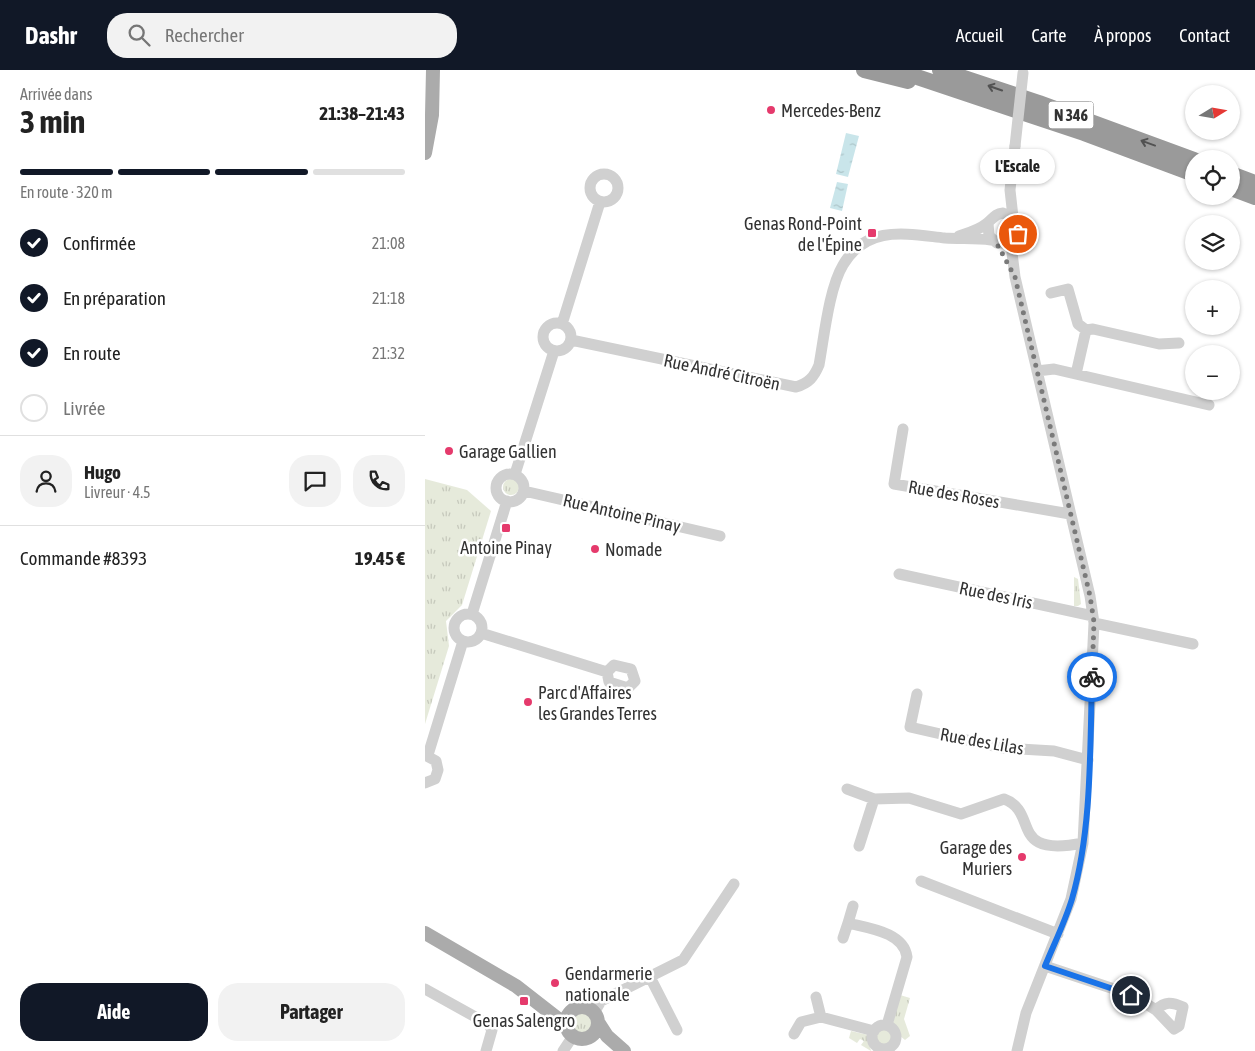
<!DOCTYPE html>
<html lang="fr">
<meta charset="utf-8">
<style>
:root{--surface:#fff;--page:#f2f2f2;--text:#222;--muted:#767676;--line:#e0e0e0;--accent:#111827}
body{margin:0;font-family:"Asap Condensed",sans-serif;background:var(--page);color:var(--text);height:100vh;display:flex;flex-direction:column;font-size:19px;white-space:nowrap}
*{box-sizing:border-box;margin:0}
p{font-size:16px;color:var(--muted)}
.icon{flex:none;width:28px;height:28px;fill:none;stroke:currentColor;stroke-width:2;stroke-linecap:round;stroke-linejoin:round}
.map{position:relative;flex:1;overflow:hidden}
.sheet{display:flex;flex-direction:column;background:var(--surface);width:425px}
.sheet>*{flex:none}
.needle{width:32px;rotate:79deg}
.buttons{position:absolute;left:760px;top:15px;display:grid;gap:10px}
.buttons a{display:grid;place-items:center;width:55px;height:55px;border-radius:50%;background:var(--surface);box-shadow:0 1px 4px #0004;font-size:25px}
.pin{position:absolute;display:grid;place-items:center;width:42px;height:42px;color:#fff;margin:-21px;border:2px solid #fff;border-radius:50%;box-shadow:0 1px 5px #0007}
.courier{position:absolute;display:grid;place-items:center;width:50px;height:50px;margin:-25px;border:4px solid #1a73e8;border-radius:50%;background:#fff;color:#222;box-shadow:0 1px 6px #0007}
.bubble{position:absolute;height:35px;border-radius:18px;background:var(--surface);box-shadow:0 1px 4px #0004;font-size:16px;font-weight:700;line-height:35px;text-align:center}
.headline em{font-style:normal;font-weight:700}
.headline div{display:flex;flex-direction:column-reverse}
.headline{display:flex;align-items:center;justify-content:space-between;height:85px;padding:0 20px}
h1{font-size:32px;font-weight:700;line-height:38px}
.bar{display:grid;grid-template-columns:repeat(4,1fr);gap:8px 5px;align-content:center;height:60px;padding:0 20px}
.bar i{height:6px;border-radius:4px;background:var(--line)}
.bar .on{background:var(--accent)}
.bar p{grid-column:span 4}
.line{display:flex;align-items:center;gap:12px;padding:0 20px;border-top:1px solid var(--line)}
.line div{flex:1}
.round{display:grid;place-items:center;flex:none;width:52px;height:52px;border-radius:20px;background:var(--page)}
ol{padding:0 20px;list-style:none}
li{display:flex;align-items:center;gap:15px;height:55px}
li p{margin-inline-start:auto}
li .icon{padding:5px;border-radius:50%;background:var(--accent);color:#fff;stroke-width:4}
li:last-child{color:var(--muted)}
li i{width:28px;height:28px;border:2px solid var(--line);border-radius:50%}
.cta{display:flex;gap:10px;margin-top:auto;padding:10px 20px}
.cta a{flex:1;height:58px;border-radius:20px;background:var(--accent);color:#fff;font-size:20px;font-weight:700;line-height:58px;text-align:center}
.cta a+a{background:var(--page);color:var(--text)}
header{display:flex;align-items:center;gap:30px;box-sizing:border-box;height:70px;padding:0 25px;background:var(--accent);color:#fff}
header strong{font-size:24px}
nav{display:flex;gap:28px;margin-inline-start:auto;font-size:18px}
.search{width:350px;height:45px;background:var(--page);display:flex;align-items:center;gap:12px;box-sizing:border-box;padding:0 18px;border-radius:20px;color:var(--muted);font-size:19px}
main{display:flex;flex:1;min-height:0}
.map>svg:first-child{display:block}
.grass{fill:url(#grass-tufts)}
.water{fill:url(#water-ripples)}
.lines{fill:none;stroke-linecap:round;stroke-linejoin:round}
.minor{stroke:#d0d0d0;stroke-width:11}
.major{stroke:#ababab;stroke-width:14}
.highway{stroke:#9a9a9a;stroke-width:16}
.minor-bridge{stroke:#d0d0d0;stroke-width:11}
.oneway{stroke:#525252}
.done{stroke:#7a7a7a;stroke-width:5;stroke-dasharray:0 9}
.route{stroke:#1a73e8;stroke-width:6}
.poi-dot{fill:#e53a6c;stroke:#fff;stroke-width:2}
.labels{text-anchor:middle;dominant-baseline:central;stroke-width:5;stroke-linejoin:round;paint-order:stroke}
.shield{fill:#fff;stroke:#707070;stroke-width:1}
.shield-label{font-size:16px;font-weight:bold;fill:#333}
.poi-label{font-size:18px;fill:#333;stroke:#fff;text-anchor:start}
.street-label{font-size:18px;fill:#333;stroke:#fff}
</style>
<header>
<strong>Dashr</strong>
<div class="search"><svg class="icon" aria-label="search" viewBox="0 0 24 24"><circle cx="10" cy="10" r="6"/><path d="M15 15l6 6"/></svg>Rechercher</div>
<nav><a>Accueil</a><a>Carte</a><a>À propos</a><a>Contact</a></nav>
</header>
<main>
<section class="sheet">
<div class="headline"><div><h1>3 min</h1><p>Arrivée dans</p></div><em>21:38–21:43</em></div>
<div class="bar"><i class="on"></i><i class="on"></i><i class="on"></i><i></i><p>En route · 320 m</p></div>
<ol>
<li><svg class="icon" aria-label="check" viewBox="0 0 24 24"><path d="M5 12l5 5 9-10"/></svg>Confirmée<p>21:08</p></li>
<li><svg class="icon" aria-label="check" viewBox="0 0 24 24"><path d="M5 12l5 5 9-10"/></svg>En préparation<p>21:18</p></li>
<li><svg class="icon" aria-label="check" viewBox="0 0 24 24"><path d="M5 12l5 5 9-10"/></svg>En route<p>21:32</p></li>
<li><i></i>Livrée</li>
</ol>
<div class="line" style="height:90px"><a class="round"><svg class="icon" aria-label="person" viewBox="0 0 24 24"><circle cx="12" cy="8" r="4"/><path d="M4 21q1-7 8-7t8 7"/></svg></a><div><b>Hugo</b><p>Livreur · 4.5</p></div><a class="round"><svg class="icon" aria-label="chat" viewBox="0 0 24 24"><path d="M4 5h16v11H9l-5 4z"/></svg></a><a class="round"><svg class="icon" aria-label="phone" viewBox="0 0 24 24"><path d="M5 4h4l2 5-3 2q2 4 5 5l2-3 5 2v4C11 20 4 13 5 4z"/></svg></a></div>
<div class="line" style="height:65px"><div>Commande #8393</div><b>19.45 €</b></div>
<div class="cta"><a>Aide</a><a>Partager</a></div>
</section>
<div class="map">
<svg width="830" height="981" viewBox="0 0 830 981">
<defs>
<pattern id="grass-tufts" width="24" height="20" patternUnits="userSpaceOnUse" patternTransform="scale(1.25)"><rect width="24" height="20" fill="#e6eadb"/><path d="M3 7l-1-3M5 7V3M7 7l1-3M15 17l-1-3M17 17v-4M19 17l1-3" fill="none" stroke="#c6c9bc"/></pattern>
<pattern id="water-ripples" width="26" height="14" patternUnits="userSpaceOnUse" patternTransform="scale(1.25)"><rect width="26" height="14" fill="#c9e5ea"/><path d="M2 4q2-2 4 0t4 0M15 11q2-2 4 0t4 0" fill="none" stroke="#adc5c9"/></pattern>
</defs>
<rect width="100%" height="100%" fill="#fff"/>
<path class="grass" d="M78 417a8 8 0 1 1 16 0a8 8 0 1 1-16 0Z
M0,409L42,420L66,441L37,535L21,551L24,576L0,654Z
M649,507L653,509L656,534L653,536H649Z
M475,925L485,928L479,949L485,966L480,970L475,966L468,953Z
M148 953a10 10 0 1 1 20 0a10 10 0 1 1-20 0Z
M451 967a9 9 0 1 1 18 0a9 9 0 1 1-18 0Z
M426,961L443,965L446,981L436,975L439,971L435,969L432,973L424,968Z"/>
<path class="water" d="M421,63L434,66L423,107L411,104Z
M412,112L423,114L417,141L405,138Z"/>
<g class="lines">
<path class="minor" d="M165 118a14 14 0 1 1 28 0a14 14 0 1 1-28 0Z
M588,147L585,120L590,76
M534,166C543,163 554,160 561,154C568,149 569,144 578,143L591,150L593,164L584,173H572L564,166L563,153
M588,171L587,183L590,207L665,526L669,553L668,574L658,773L646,829L601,943L592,981
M626,223L643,219L653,254L661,260
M118 267a14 14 0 1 1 28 0a14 14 0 1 1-28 0Z
M137,254L175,132
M146,270L371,317C384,313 389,307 394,295C399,268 404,218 418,195C442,154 482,164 520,168C536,169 551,168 566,170
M612,301L629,299L784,335
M651,304L661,260L668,259L734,274L754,273
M478,359L469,414L645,444
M71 418a14 14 0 1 1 28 0a14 14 0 1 1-28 0Z
M90,404L129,281
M99,421L295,466
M474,504L668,546
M29 558a14 14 0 1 1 28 0a14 14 0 1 1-28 0Z
M47,544L82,431
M669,553L768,574
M56,563L182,602L184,612L203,618L210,611L206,599L189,595L182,602
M492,624L485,657L577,678L629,681L663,690
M0,685L11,691L13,700L10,709L0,713
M3,685L38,571
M422,719L449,729L484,728L536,744L579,729C615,742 582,788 658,773
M434,776L449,729
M496,811L633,864
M428,836L423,853C443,858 479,862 482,887L462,955
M418,868L423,853
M620,896L707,925L731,940L749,959L754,956L758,937C747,932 740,931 731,940
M225,907L252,960
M0,919L63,954L67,960L61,981
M391,927L396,947L449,961
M169,943L176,931L258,890L309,814
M447 967a12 12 0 1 1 24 0a12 12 0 1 1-24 0Z
M369,964L376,952L396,947
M138,981L148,966"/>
<path class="major" d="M0,83L7,45L8,0
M0,863L91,916L141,955
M141 953a16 16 0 1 1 32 0a16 16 0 1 1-32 0Z
M173,952L182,966L199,981"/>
<path class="highway" d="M439,0L483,11
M471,0L659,63L769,104
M515,0L614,33L769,90
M806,104L830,113
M806,118L830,127"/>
<path class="minor-bridge" d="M590,76L598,3"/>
</g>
<defs><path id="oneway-shaft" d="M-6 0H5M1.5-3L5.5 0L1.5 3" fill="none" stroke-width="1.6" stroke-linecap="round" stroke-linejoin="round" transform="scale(1.25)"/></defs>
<g class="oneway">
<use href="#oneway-shaft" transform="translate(570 18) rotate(-161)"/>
<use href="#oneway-shaft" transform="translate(723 73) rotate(-160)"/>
</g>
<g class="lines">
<path class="done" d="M593,164L584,173L572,174L590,207L665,526L669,552L667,607"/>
<path class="route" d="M667,607C665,678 667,760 647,829C640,852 629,874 620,896L706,925"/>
</g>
<g class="poi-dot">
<circle cx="346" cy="40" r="5"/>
<rect x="442" y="158" width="10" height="10" rx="2.5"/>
<circle cx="24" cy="381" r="5"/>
<rect x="76" y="453" width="10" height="10" rx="2.5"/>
<circle cx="170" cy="479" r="5"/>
<circle cx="103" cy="632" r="5"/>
<circle cx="597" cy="787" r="5"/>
<circle cx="130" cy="913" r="5"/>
<rect x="94" y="926" width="10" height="10" rx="2.5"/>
</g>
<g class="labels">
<rect class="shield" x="623.5" y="31.5" width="45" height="27" rx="4"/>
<g class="shield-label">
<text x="646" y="45">N 346</text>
</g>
<g class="poi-label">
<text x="356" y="40">Mercedes-Benz</text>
<text x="437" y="153" text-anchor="end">Genas Rond-Point<tspan x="437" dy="21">de l'Épine</tspan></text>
<text x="34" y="381">Garage Gallien</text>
<text x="81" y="477" text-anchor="middle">Antoine Pinay</text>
<text x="180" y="479">Nomade</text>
<text x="113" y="622">Parc d'Affaires<tspan x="113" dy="21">les Grandes Terres</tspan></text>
<text x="587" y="777" text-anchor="end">Garage des<tspan x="587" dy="21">Muriers</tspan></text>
<text x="140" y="903">Gendarmerie<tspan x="140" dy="21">nationale</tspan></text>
<text x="99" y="950" text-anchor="middle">Genas Salengro</text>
</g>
<g class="street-label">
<text transform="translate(297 302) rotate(12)">Rue André Citroën</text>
<text transform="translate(529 424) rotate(10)">Rue des Roses</text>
<text transform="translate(197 443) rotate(13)">Rue Antoine Pinay</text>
<text transform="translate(571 525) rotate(12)">Rue des Iris</text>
<text transform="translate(557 671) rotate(10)">Rue des Lilas</text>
</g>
</g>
</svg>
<div class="buttons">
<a><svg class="needle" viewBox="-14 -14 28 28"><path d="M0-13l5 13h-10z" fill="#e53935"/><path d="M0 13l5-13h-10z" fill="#767676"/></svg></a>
<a><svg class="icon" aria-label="locate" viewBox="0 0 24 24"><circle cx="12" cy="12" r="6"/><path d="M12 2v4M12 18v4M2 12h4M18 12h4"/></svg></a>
<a><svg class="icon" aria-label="layers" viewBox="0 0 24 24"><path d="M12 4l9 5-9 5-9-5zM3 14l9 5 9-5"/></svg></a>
<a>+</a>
<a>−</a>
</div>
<div class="pin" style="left:593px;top:164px;background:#ea580c"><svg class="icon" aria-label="bag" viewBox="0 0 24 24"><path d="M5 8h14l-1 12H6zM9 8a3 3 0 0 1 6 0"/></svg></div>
<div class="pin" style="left:706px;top:925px;background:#1f2937"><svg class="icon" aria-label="home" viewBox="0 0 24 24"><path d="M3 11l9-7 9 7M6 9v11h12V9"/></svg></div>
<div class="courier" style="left:667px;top:607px"><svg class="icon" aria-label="bike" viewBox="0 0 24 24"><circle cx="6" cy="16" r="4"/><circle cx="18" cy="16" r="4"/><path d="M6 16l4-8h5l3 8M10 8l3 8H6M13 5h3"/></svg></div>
<div class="bubble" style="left:555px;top:79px;width:75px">L'Escale</div>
</div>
</main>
